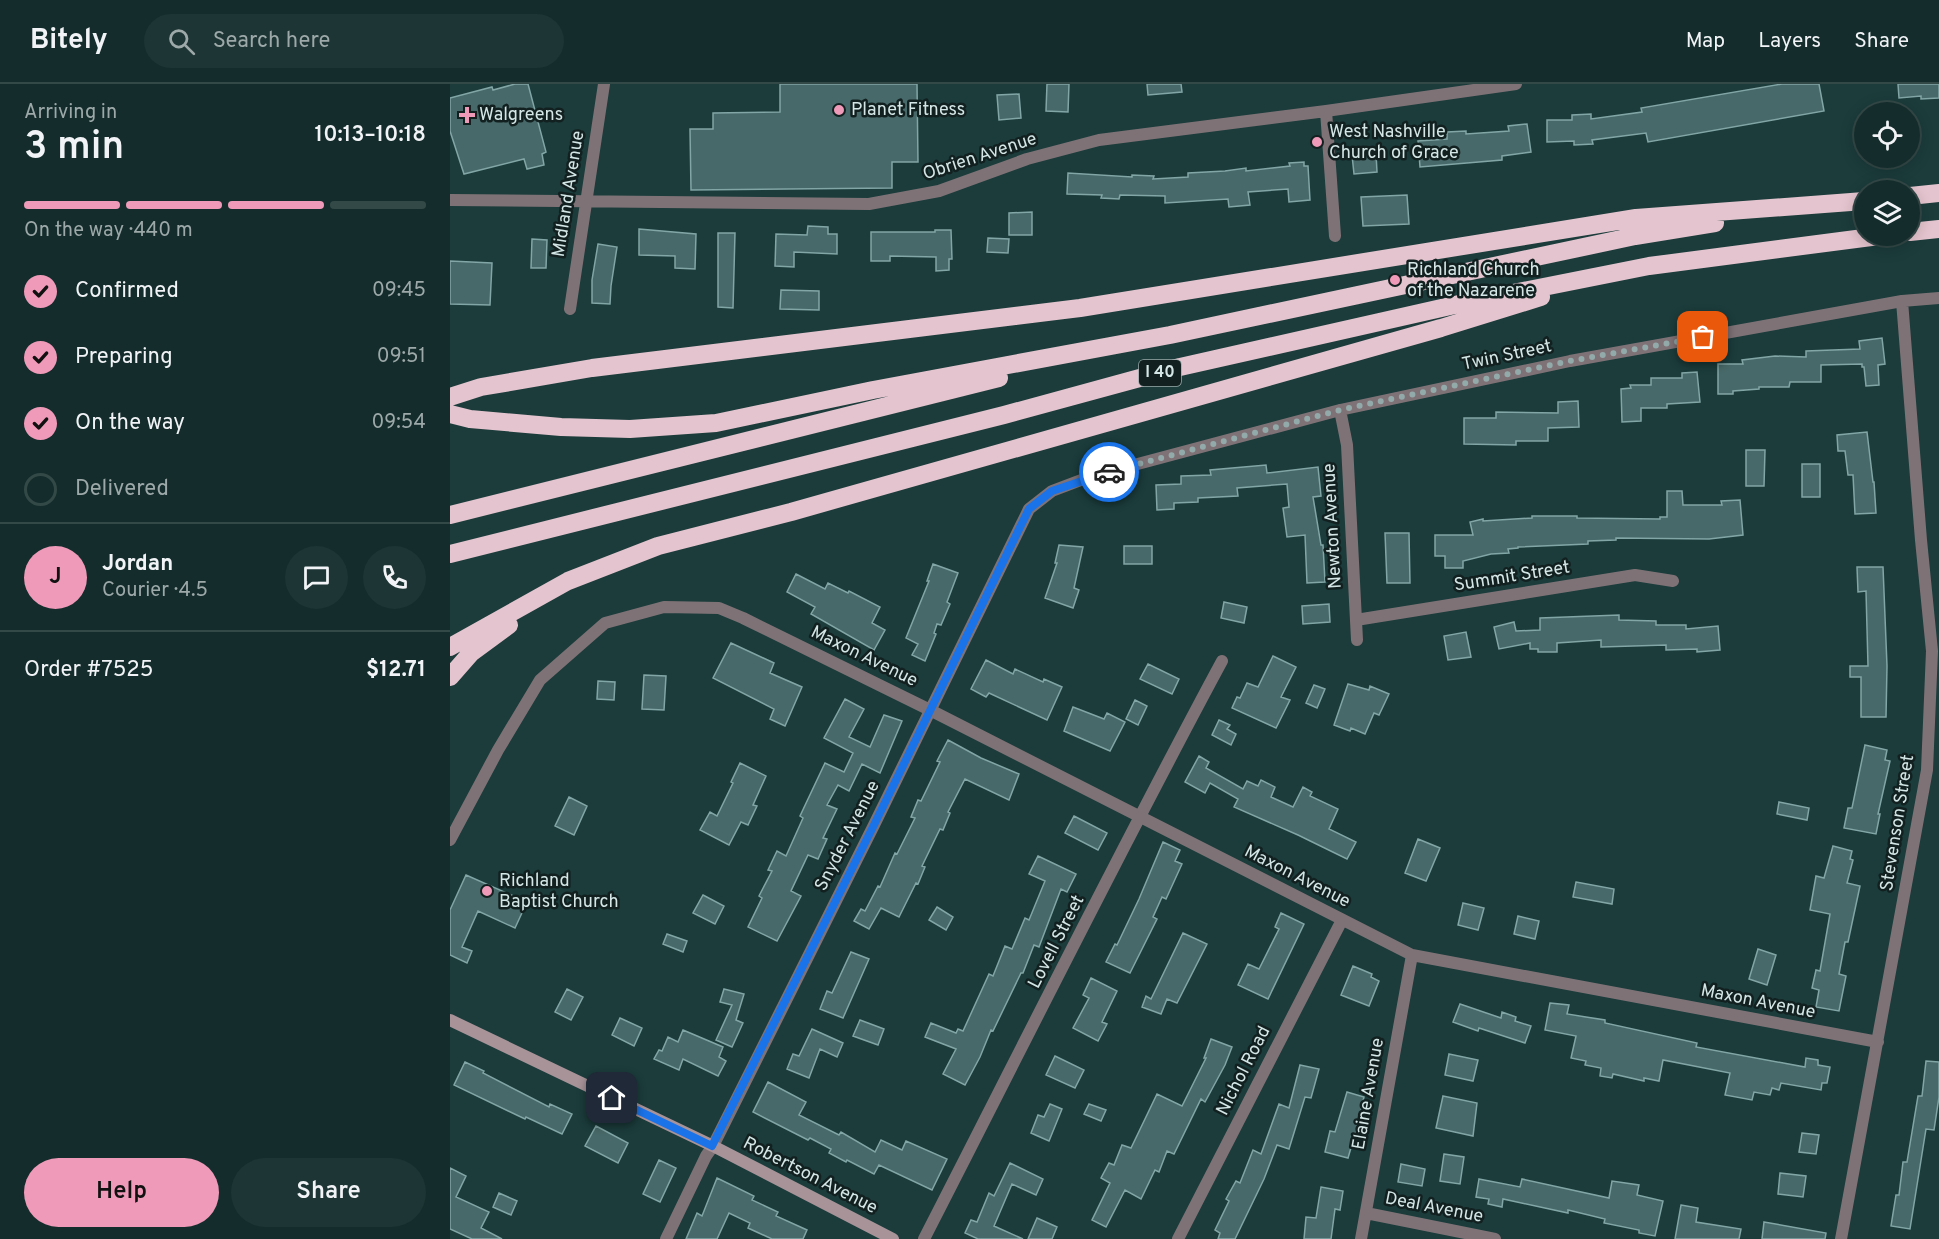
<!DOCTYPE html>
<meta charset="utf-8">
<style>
:root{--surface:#142d2c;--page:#1d3534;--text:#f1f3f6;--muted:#9da8a9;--line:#334948;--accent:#ef9ab8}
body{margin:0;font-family:Overpass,sans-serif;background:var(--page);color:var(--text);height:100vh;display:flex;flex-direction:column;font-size:22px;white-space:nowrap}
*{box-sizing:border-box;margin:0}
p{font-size:20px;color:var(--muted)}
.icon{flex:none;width:33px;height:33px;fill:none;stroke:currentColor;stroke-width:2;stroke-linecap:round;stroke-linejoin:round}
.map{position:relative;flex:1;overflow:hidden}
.side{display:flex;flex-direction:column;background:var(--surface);width:450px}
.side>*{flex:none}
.buttons{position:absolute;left:1404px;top:18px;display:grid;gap:12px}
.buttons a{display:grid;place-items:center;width:66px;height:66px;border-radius:50%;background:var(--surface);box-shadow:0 3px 15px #0003,0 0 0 2px var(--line);font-size:30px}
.pin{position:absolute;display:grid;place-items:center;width:51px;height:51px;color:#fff;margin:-26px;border-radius:12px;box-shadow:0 3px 9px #0006}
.courier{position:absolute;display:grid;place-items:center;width:60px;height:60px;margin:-30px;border:4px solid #1a73e8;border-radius:50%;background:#fff;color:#222;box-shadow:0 2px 8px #0007}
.overview em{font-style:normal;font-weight:600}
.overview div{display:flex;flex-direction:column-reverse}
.overview{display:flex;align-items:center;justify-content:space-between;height:102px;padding:0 24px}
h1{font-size:39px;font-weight:600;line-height:45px}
.bar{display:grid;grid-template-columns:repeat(4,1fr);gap:9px 6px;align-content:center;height:72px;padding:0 24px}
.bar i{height:8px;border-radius:4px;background:var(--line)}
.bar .on{background:var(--accent)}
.bar p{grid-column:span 4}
.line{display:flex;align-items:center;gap:15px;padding:0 24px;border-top:2px solid var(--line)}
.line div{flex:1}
.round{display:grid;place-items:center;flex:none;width:63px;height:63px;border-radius:32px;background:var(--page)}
ol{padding:0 24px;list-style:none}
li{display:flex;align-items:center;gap:18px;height:66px}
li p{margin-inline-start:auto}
li .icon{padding:6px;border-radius:50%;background:var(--accent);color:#111;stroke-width:4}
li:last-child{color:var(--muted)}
li i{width:33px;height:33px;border:3px solid var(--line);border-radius:50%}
.cta{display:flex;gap:12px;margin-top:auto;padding:12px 24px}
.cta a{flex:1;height:69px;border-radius:36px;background:var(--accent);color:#111;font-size:24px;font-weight:600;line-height:69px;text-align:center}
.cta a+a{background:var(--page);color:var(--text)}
header{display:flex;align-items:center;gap:36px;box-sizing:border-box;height:84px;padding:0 30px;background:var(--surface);border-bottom:2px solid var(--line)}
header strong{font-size:28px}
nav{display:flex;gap:33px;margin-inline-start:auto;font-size:21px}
.search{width:420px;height:54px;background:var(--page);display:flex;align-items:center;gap:15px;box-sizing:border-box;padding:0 21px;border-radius:33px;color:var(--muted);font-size:22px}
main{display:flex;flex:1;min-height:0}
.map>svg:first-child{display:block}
.building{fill:#486969;stroke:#82a5a5;stroke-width:1.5}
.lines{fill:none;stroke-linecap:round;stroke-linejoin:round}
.street{stroke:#7f7276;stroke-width:12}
.secondary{stroke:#a89399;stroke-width:12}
.highway{stroke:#e4c4ce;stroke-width:18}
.done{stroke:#93aaaa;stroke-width:6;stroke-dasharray:0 10.8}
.route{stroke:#1a73e8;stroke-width:8}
.poi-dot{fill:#ef9ab8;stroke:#122020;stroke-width:2}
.labels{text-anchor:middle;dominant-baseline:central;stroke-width:5;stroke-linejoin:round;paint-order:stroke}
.shield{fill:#122020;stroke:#9aabab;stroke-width:1.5}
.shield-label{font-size:16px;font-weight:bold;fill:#d4e6e6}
.poi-label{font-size:18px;fill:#d4e6e6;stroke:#122020;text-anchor:start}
.street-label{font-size:18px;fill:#d4e6e6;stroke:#122020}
</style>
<header>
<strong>Bitely</strong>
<div class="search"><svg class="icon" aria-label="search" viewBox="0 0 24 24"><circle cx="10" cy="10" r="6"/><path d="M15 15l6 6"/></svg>Search here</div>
<nav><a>Map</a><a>Layers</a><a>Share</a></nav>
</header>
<main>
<section class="side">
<div class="overview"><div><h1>3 min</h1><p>Arriving in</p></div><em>10:13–10:18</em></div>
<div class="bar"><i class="on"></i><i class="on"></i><i class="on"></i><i></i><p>On the way · 440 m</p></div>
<ol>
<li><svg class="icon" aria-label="check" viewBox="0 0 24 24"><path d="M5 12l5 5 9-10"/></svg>Confirmed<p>09:45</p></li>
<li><svg class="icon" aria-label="check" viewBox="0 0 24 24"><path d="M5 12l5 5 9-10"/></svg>Preparing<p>09:51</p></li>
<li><svg class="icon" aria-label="check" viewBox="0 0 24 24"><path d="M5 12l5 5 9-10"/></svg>On the way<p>09:54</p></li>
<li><i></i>Delivered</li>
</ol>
<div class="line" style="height:108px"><b class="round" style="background:var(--accent);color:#111">J</b><div><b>Jordan</b><p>Courier · 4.5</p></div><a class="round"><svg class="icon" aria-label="chat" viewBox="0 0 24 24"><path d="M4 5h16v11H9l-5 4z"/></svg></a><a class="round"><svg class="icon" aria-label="phone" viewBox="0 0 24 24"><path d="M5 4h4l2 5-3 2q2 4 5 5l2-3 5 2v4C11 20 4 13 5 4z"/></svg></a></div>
<div class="line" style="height:78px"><div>Order #7525</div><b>$12.71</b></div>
<div class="cta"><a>Help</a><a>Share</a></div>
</section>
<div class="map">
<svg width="1489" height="1155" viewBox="0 0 1489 1155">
<rect width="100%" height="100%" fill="#1b3c3b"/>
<path class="building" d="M65,0H78L96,68L92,70L94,81L77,85L74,75L14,90L0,47V14L42,3L43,6Z
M330,0H467L468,78H442V104L241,106L240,45H263V29L330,28Z
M597,0H619L618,28L596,27Z
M697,0H731L732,8L698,11Z
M1332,0H1369L1374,27L1198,58L1196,49L1142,56L1143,60L1124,61V57L1097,58V36H1122V31L1141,30V35L1192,28L1191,24Z
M1448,0H1489V14L1471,15V12L1449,14Z
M569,10L571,34L549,36L547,11Z
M1077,40L1081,68L1052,72V76L970,83L968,57L997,55V48L1016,47V50L1059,47L1058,42Z
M926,69L927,88L904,90L902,71Z
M854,78V82H858L860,116L839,118L838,105L798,108L800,121L779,123L778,115L715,119V112L670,111L669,115L651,114L652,111L617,110L618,89L682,93V91L704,92L703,95L738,93V89L775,87L796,84V87L840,82L839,79Z
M957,111L959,140L913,142L911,113Z
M582,128V151H559V129Z
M358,142L378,143V150H387V170L344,168V183L325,182L326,150L357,151Z
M189,145L246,150L245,185L225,184V172L189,171Z
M485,146H501L502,175H499V186L486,187V173L440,172V177H421V148H485Z
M268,149H285L283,224L268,223Z
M538,154L559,155L558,169L537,168Z
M82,155L97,156L96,184H81Z
M148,160L167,163L161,202L160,220L142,219V196Z
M0,177L42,179L40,221L0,220Z
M331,206L369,207V226L330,225Z
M1432,254L1435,280L1428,281L1429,301L1416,302L1414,283H1412V280L1371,281V298H1340L1339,303H1309V305L1283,307V310H1268V280H1293L1292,276L1325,272L1356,273V267L1410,265L1409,257Z
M1247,288L1250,318L1217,320V324H1191V337L1172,338L1171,305L1181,304L1180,301H1201V294H1232V289Z
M1128,317L1129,343L1098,344V357H1066V361L1014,360V334H1046V328L1108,329V318Z
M1417,348L1423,398H1424L1426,429L1405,430L1403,391H1398L1395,367H1388L1387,351Z
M1296,366H1315L1314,402H1296Z
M1352,380H1370V413H1352Z
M816,381L817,389L868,383L871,412L863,413L871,461H873L875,498L857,499L855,451L837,453L833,424L839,423L837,400L787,404L788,412L748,414V418L724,419V425L707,426L706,401L731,400V392L761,391L760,386Z
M1217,407H1232L1233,421H1272L1271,417L1290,416L1293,451L1259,455L1166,454V456L1138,457V460L1068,463V464L1058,465L1059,469L1041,470L1013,477V484H995V472H985V451H1023L1020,438L1033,435V437L1082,434V432H1127V434L1210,435V433H1217Z
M935,449H959L960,499H937Z
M609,461L633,463L624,504L629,506L623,524L595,514L607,479H605Z
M674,462H702V480H674Z
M483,480L508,489L497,518L500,520L491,541L487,540L484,549L486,550L475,577L462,571L468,560L456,554L479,497H477Z
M1407,483H1433L1437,582L1436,633H1411V593H1400V582H1418L1416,507L1408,508Z
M346,490L375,505L378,499L398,509L399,507L430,523L422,539L435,546L424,566L361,530L365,523L337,508Z
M774,518L797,523L794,539L771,534Z
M879,520L880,538L853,540L852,522Z
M1169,531V536L1206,537V541H1236V545L1268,542L1270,566L1247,568V565L1216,566V561L1151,563V556L1107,559V568H1088V565H1080V559L1049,565L1044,543L1064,538L1066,547L1090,546V534Z
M1016,548L1021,573L998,576L994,552Z
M281,559L324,579L320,589L352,603L335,642L320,635L324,625L263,594Z
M823,572L846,583L831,613L840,616L826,644L782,624L787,613L790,614L797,599L808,603Z
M536,576L563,590L565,585L593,598L594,595L612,603L597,636L539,609L536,613L521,605Z
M698,580L729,595L722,610L690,595Z
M194,591L216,592L214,626L192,625Z
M148,597L165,598L164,616L147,615Z
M898,600L919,606L920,602L939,610L929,631L924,629L915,650L901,644L900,647L884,641Z
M864,601L875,605L867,624L856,619Z
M395,615L414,625L399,653L420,663L434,631L452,637L430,689L412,680L399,707L388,701L377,721L387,725L373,754L377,755L368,775L358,771L341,807L351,812L327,857L298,843L312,814L309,812L322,787L318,786L327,767L336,772L353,734L350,732L375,679L394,688L403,669L374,654Z
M685,616L697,622L688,641L676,635Z
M623,623L654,635L657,629L675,638L660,667L614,647Z
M769,636L780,641L777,645L786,650L781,661L762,651Z
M498,656L531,674L569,690L559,716L515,695L498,728L500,729L493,746L490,745L472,782L475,783L468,800L466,799L449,833L431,824L419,845L404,837L411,825L415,827L428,802L430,803L445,769L447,770L465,734L461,733L468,716L471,717L490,678L487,677Z
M1415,661L1437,666L1435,676L1440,677L1428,730H1430L1426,750L1394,744L1398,724H1402Z
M749,672L759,678L756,684L793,705L797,697L808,702L811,696L825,703L821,713L843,723L853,703L862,708L860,712L888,725L879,745L906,758L897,775L848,751L784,723L788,715L760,699L755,709L735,698Z
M290,679L316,692L303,721L307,722L298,741L291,738L279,761L250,746L260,728L267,732L283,699L281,698Z
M119,713L137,722L124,751L105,742Z
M1329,718L1359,724L1357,736L1327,730Z
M624,732L657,749L648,766L615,749Z
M968,755L990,764L976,797L955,789Z
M713,758L730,766L725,777L732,780L716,815L712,813L703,833L707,835L680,889L656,878L665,860L667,861L689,815Z
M1383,762L1402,767L1400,775L1403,776L1397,799L1410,802L1398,858H1395L1389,890L1396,892L1389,927L1366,923L1369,906L1362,904L1366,886L1370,887L1380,830L1360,826L1366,792L1374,794Z
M588,772L626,790L617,808L611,805L589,863L584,861L573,889H571L543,947L541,946L530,973L515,1001L493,990L506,965L475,953L481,939L506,949L508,945L513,947L539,890L543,892L555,862L562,865L575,834L579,836L595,797L579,790Z
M16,791L77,818L65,844L28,827L12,863L22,867L17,879L0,871V826Z
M1126,798L1164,805L1162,820L1123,813Z
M253,811L274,822L265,840L243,829Z
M1013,819L1034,824L1028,846L1008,841Z
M487,823L503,833L496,846L479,836Z
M831,829L854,840L818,915L788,901L798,880L809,885L829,845L825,843Z
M1068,832L1089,837L1085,855L1064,850Z
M733,849L757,860L727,919L717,915L711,930L692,923L696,912L701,915Z
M217,850L237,857L233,868L213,860Z
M1308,865L1326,871L1317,901L1299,895Z
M401,868L419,875L393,934L370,925L377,907L382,909Z
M903,882L922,890L921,893L929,897L919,922L891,911Z
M641,894L667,907L652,938L657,940L648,957L623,944L639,914L633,911Z
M117,905L133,913L121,936L105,928Z
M274,905L294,910L286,936L293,939L282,963L266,956L282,921L270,918Z
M1100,919L1119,921L1117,930L1155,936V939L1247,959L1246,963L1355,983L1356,974L1368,976V981L1380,983L1377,999H1372L1371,1006L1331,999L1329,1006L1322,1004L1320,1011L1304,1008L1302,1016L1275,1011L1280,989L1213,976L1209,997L1194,994V997L1163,990L1162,994L1150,992L1151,984L1135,981L1136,977L1121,974L1126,952L1095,946Z
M1010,920L1051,934L1052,928L1066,933L1065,937L1081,942L1075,959L1029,944L1028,947L1003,938Z
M170,934L192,944L184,962L162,951Z
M410,936L434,945L428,961L403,952Z
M362,945L393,959L387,973L370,965L359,994L337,985L343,970L349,972Z
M233,946L273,963L269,973L276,977L268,992L233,975L229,986L204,975L209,966L212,967L218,953L228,958Z
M761,955L782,963L775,981L755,1018L751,1015L724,1070L717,1067L709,1088L705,1086L691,1115L675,1106L656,1143L642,1136L660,1099L651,1094L659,1079L664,1081L672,1061L681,1064L707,1010L732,1022L756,974H754Z
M999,970L1028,976L1023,997L995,991Z
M605,972L634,986L625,1004L596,991Z
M1476,977L1489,978V1013L1484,1046L1476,1045L1460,1145L1441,1142L1446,1111H1449L1453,1078H1457L1468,1012H1472Z
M15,978L34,987L33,989L99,1023L100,1020L122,1030L112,1050L76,1033L75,1035L4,1001Z
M850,981L869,985L861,1014L855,1013L839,1065L827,1061L814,1095L785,1155H768L770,1149L765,1146L779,1117L776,1115L786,1097L790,1099L803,1066L811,1070L829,1020L839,1024Z
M318,998L356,1018L349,1031L389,1051L391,1048L425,1068L431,1056L452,1066L456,1057L497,1075L482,1106L429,1081L424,1090L397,1076L396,1078L379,1069L381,1065L360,1054L358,1056L303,1028Z
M897,1008L914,1013L911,1025L912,1026L898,1074L875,1068L880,1047L885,1048Z
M993,1012L1027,1019L1023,1052L986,1044Z
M600,1020L612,1025L599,1057L581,1049L588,1031L594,1033Z
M639,1020L656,1026L651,1037L634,1030Z
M146,1042L178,1059L168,1079L135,1062Z
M1352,1049L1369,1051L1366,1070L1349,1068Z
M994,1070L1014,1073L1010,1100L990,1097Z
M209,1076L226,1084L210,1118L193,1110Z
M560,1079L593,1095L586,1111L562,1100L544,1142L573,1155H528L515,1149L521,1136L527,1138L539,1109L544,1112Z
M951,1080L975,1085L972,1102L948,1098Z
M0,1084L16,1092L6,1113L39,1128L31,1144L52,1155H22L0,1145Z
M1330,1089L1356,1092L1353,1113L1328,1110Z
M267,1094L304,1112L302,1116L328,1128L326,1132L357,1146L353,1155H322L298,1144L300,1139L279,1129L267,1155H236L247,1129L252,1132Z
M1029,1095L1070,1103L1072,1095L1159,1114L1162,1097L1189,1101L1187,1111L1213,1117L1205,1152L1189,1149V1146L1154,1139L1155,1135L1118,1126V1129L1053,1115L1052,1123L1038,1120L1039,1115L1026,1113Z
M871,1103L893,1107L890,1126L885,1125L881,1155H854L856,1133L866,1134Z
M49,1109L67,1117L61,1131L43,1123Z
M1231,1121L1248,1124L1246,1138L1291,1145L1289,1155H1225Z
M587,1134L607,1143L602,1155H578Z
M1314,1138L1376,1149L1375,1155H1312Z"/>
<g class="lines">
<path class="street" d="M876,27L885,152
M0,116L419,120L489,107L577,75L649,56L876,27L1066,0
M120,225L154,0
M890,326L897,361L907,556
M906,536L1185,491L1223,497
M0,756L48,666L90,596L155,539L214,523L269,524L293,534L480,626L962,871L1428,958
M916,1129L1045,1155
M216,1155L256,1072L263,1062L424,741L579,425L602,407L639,393L890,326L1120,277L1452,217L1489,214
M474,1155C573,962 669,768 772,577
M728,1155L892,836
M911,1155L962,871
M1391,1155L1477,686L1482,567L1471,456L1452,217"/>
<path class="secondary" d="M0,936L263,1062L443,1155"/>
<path class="highway" d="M1460,112L1489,109
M1460,148L1489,145
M0,313L31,303L142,284L630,224L1186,134L1414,117
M0,330L20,335L111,343L180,345L266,339L423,306L720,251L1185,152L1265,139
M0,431L549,294
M0,470L554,331L730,283L1018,218L1199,182L1429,152
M0,563L118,497L208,462L341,428L991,244L1091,213
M0,593L21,569L59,541"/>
</g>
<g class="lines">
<path class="done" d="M659,388L890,326L1120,277L1253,253"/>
<path class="route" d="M162,1014L262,1062L424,741L579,425L602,407L659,388"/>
</g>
<g class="poi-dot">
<circle cx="389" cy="26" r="6"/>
<path d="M14 22h6v6h6v6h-6v6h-6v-6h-6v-6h6z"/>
<circle cx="867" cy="58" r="6"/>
<circle cx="945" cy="196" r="6"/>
<circle cx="37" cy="807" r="6"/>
</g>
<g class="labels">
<rect class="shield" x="689" y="276" width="42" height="26" rx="4.5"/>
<g class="shield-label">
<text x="710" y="289">I 40</text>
</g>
<g class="poi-label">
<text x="401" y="26">Planet Fitness</text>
<text x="29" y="31">Walgreens</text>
<text x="879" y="48">West Nashville<tspan x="879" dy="21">Church of Grace</tspan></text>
<text x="957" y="186">Richland Church<tspan x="957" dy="21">of the Nazarene</tspan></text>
<text x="49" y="797">Richland<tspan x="49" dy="21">Baptist Church</tspan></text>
</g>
<g class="street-label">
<text transform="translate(530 73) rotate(-18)">Obrien Avenue</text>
<text transform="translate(119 110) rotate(-81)">Midland Avenue</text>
<text transform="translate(1057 272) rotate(-12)">Twin Street</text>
<text transform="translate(883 442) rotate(-93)">Newton Avenue</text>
<text transform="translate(1062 493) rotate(-9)">Summit Street</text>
<text transform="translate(414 573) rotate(26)">Maxon Avenue</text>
<text transform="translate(1448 739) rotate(-81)">Stevenson Street</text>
<text transform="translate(398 752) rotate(-63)">Snyder Avenue</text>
<text transform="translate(847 793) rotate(27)">Maxon Avenue</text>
<text transform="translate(607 858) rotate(-63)">Lovell Street</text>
<text transform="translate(1308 918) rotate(11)">Maxon Avenue</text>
<text transform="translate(794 987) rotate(-63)">Nichol Road</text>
<text transform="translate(919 1010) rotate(-80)">Elaine Avenue</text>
<text transform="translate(360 1092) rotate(27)">Robertson Avenue</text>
<text transform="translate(984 1124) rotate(11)">Deal Avenue</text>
</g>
</g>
</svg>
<div class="buttons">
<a><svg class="icon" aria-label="locate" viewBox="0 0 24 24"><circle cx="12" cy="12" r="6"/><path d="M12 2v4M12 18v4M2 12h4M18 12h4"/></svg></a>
<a><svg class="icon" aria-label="layers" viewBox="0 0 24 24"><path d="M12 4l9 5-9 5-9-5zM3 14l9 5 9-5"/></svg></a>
</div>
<div class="pin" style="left:1253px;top:253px;background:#ea580c"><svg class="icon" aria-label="bag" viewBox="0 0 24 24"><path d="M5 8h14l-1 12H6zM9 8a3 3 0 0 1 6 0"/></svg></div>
<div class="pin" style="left:162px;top:1014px;background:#1f2937"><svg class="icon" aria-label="home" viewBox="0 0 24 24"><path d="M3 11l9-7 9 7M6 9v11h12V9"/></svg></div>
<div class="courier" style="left:659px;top:388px"><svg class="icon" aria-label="car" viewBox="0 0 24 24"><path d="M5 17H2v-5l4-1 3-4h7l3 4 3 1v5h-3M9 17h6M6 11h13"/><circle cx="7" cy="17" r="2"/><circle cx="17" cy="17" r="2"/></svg></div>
</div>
</main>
